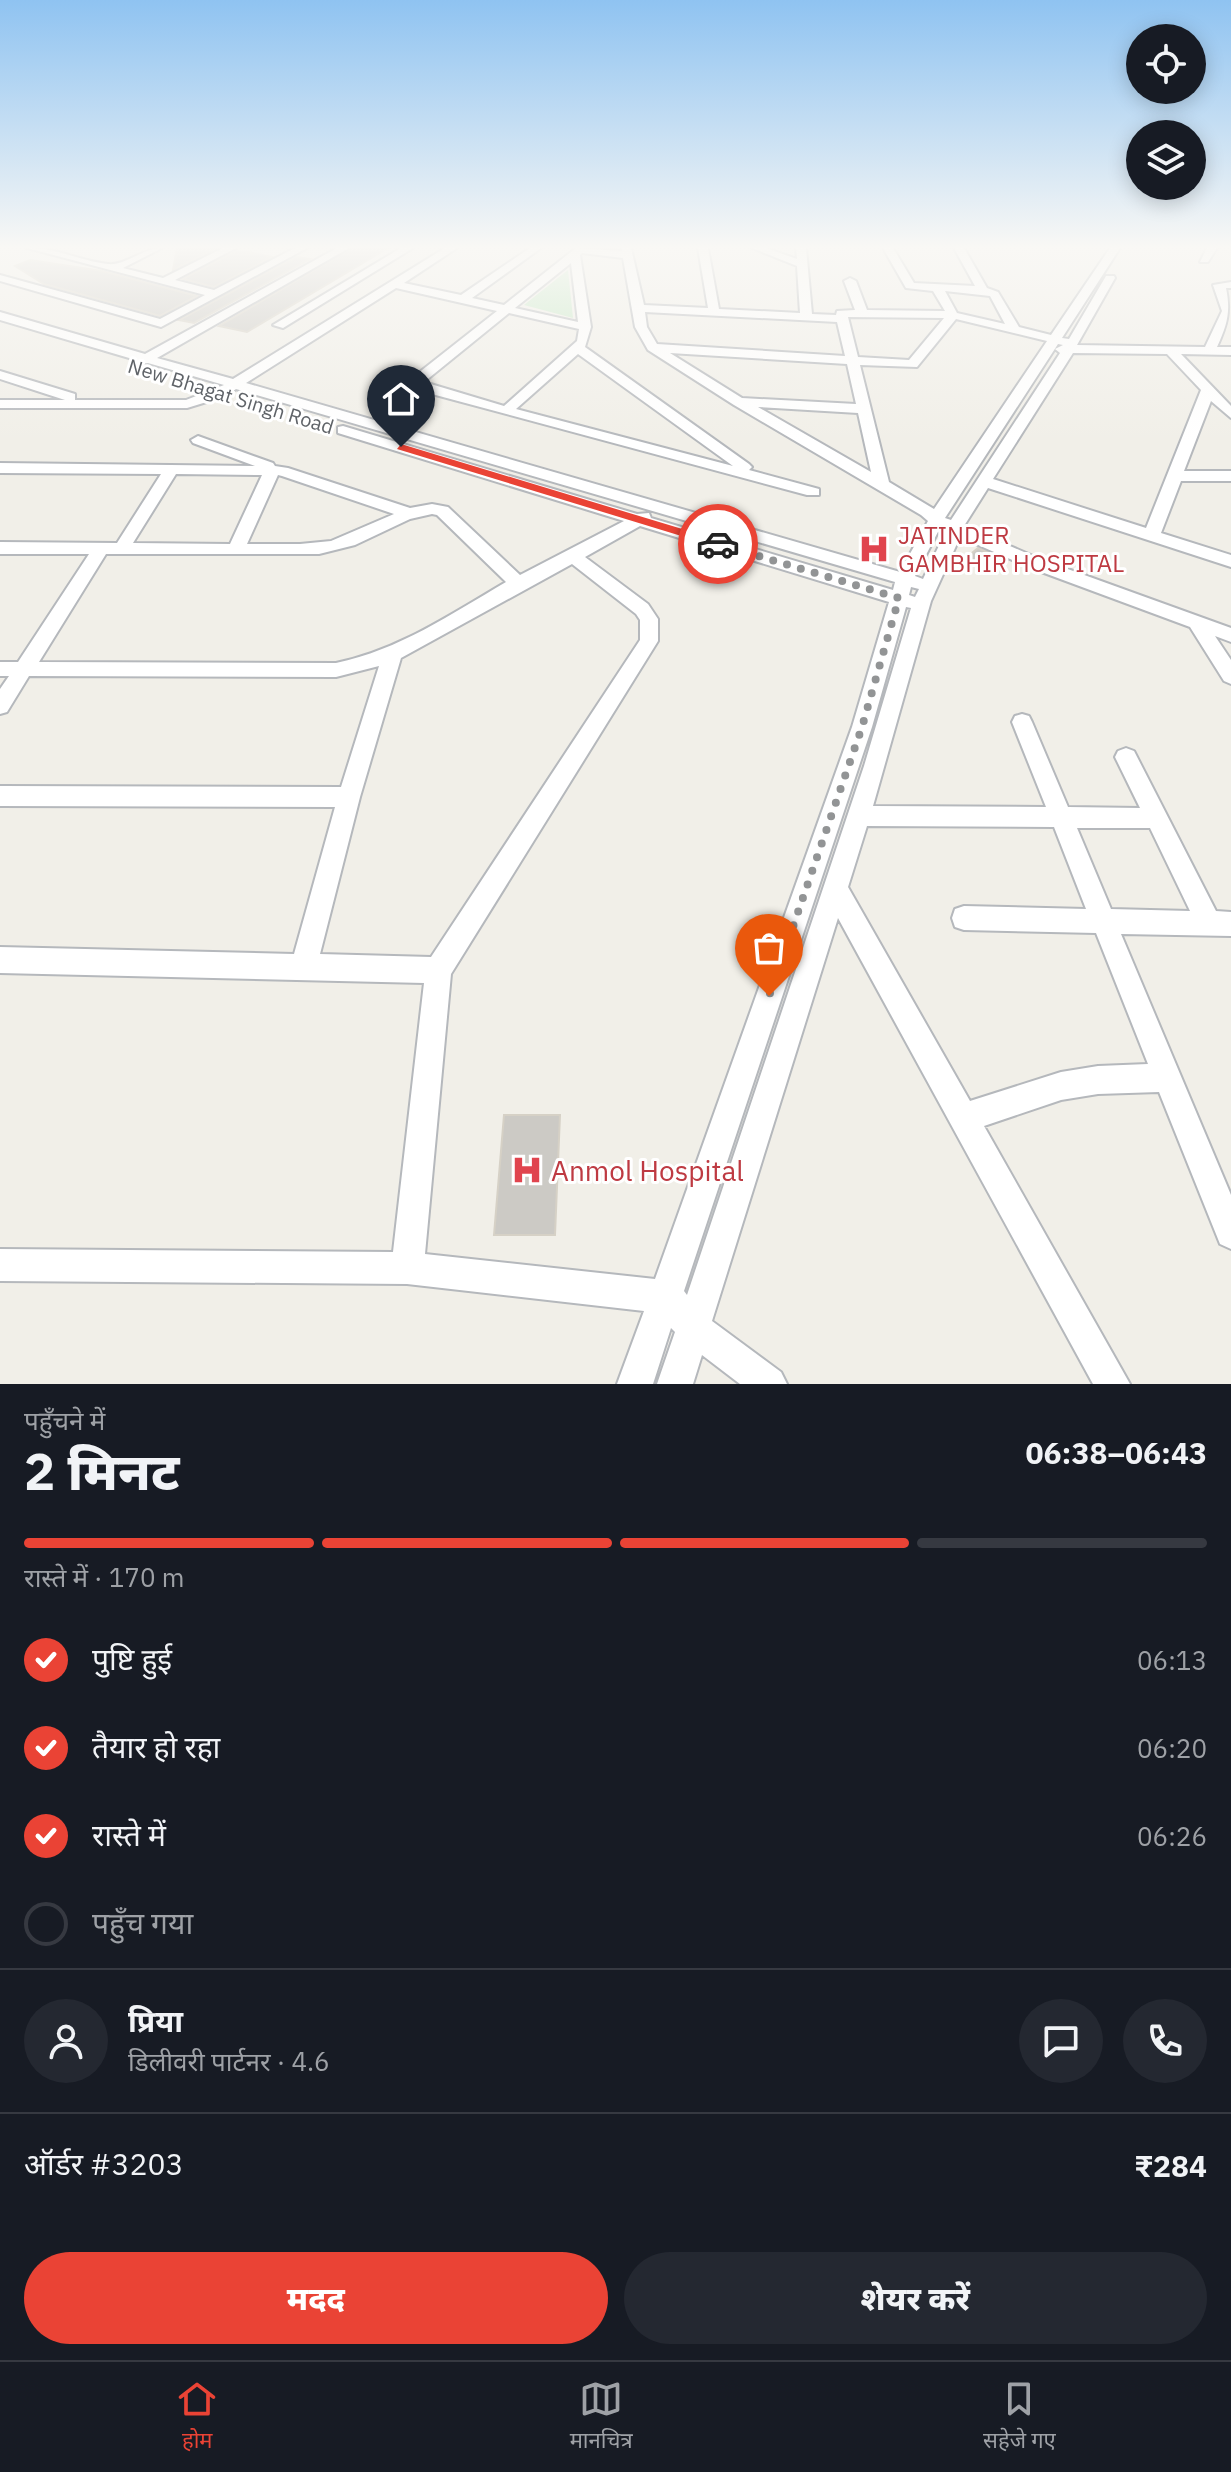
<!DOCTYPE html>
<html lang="hi">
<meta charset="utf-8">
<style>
:root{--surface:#171b24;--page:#242831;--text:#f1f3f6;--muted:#9ea1a6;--line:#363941;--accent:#ea4335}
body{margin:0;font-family:"IBM Plex Sans","Noto Sans Devanagari",sans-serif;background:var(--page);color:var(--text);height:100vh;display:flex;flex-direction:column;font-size:30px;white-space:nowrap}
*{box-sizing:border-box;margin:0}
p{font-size:26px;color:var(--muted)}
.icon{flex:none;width:44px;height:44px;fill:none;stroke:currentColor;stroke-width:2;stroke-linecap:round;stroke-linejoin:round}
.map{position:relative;height:1384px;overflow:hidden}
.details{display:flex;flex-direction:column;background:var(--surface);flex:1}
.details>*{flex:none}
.controls{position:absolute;left:1126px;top:24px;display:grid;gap:16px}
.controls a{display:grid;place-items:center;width:80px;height:80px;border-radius:50%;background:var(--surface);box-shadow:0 4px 20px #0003;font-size:40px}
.pin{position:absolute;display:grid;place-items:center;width:68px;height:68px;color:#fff;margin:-82px -34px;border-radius:50% 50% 50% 0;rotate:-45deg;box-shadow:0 0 8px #0007}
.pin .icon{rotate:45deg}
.courier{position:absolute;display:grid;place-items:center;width:80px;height:80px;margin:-40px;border:6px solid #ea4335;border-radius:50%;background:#fff;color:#222;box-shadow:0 2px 10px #0007}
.summary em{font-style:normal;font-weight:800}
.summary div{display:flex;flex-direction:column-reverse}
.summary{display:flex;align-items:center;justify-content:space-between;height:136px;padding:0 24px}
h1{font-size:52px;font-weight:800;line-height:60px}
.bar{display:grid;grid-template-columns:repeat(4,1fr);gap:12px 8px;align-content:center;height:96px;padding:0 24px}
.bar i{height:10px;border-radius:6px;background:var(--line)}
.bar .on{background:var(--accent)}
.bar p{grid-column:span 4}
.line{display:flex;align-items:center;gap:20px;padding:0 24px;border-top:2px solid var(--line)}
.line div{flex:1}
.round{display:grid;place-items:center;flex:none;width:84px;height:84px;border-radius:42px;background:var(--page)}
ol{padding:0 24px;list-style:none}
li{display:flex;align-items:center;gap:24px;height:88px}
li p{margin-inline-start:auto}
li .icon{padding:8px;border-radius:50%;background:var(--accent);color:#fff;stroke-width:4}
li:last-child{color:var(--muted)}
li i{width:44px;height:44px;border:4px solid var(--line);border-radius:50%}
.primary-button{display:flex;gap:16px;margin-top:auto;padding:16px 24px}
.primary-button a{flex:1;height:92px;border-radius:48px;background:var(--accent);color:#fff;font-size:32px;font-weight:800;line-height:92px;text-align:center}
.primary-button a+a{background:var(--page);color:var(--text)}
.tabs{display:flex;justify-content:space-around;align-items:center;height:112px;border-top:2px solid var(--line);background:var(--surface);font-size:22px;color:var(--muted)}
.tabs a{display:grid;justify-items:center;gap:4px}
.tabs .on{color:var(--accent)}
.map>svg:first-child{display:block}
.green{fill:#c5e8c5}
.building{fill:#cccac5;stroke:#d6d1c6;stroke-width:2}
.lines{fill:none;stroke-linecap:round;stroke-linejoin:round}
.minor-casing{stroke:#b5b8bc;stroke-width:4}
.minor{fill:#fff;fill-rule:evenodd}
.route{fill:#ea4335}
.done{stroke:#929495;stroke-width:8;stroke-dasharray:0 14.4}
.labels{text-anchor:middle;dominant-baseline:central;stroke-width:6;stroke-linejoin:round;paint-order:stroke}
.far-street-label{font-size:20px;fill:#5f6368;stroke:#fff}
.health-label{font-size:24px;fill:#be3a42;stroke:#fff;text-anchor:start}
.near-health-label{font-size:28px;fill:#be3a42;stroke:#fff;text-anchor:start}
</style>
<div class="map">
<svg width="1231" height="1384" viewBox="0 0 1231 1384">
<rect width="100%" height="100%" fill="#f1efe8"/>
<path class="green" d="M568,270L573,318L524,305Z"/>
<path class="building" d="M177,248H217L173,270Z
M352,248H388L247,332L219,326Z
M238,250L272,257L214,287L183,279Z
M297,257L310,259L194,323L179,320Z
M30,260L102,271L197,296L160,316L44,284L15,266Z
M978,548L992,554L1001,559L989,570L966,558Z
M504,1115H560L555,1235H494Z"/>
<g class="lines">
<defs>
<path id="minor" d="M27,248C55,247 80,261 108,264C125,266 143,248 162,248L123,268L163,278L223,248H236L175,280L214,290L295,248H307L161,327L0,281V275L160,319L205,295Z
M337,248H349L157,358L233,379L445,248H457L404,283L461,295L530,248H541L472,298L504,305L576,248L622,251L621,248H631L644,305L708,308L698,248H708L719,309L800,313L797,266L752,248H766L797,259L796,248H806L812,314L836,315L837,311L855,310L844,281L850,278L856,281L867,310L945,311L933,291L906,288L883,248H893L914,283L975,286L954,248H964L987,288L998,292L1019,327L1051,335L1110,248H1120L1062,338L1069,339L1106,276H1114L1115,278L1077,345L1205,347L1222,311L1213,285L1231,282V288H1226C1231,312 1227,325 1217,347H1231V355L1181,354L1231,406V418L1211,401L1184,471H1231V481H1181L1161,533L1231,555V567L988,488L964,526L1040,559L1231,628V642L1215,636L1231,660V684L1224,681L1190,627L1028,567L960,537L931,601L873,806L1046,807L1012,722L1015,716L1022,714L1029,716L1032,722L1068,807L1140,808L1115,757L1118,751L1126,748L1134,751L1216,911L1231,912V936L1121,934L1231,1195V1249L1220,1244L1159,1092L1098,1094L1061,1100L984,1126L1130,1384H1093L838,918L712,1321L781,1372L787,1384H740L702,1355L693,1384H657L675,1332L671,1328L653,1384H617L644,1311L407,1284L0,1281V1249L393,1252L424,983L0,973V947L294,954L335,807L0,806V786L341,787L379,666L336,677L29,676L7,712L0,714V689L9,676H0V662H18L89,554H0V542L117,543L161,474L0,473V463L255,466L193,443L191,440L198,436L273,463L275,466L288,468L410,508L432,504L448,507L520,575L624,521L338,433V427L343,426L637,514L649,513L651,518L893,590L895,582L236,389L226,396L187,408H0V400H65L0,379V371L75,394V400H186L224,385L148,363L137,364L136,360L0,320V312L145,354ZM582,253L623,258L635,327L648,350L734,405L921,515L928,521L900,572L246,383L396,288L497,311L412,378L410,381L417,390L807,495H819V489L749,470L752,467L749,464L585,347L591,327L580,255ZM571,263L578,322L515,308ZM945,291L990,296L1005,324L957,313ZM645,312L837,322L845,356L657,344L647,327ZM509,313L579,329L577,341L504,406L424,382ZM848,317L944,318L909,360L858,357ZM956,319L1047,341L934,509L889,482L860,365L917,367ZM1058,344L1063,345L1055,349L1060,353L951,520L945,518ZM670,353L847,364L856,404L742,398ZM1073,353L1167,354L1201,390L1146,528L993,479ZM578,354L733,466L516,409ZM758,407L858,413L871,472ZM176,474L262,475L230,544L133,543ZM278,475L282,476L394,514L331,541L300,544H247ZM432,514L437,515L506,582C451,614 399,650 336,663L39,662L106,554H319L355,545L410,519ZM640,526L889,602L852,727L655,1279L425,1254L451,974L658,641V619L648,604L585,557ZM940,528L946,531L923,579L915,576ZM572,564L636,614L640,620V640L431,957L320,954L360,797L401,658ZM911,587L919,589L915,597L909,595ZM906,607L911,608L864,766L687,1295L684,1291L872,727ZM867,826L1054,827L1086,909L964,906L955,909L952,918L955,927L964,930L1096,933L1148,1064L1098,1066L1061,1072L970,1101L848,887ZM1077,828H1150L1190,911L1111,909Z
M401,248H413L283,328L273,325Z
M1207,248H1217L1208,262H1200Z"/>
</defs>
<use href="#minor" class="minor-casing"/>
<use href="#minor" class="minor"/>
</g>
<linearGradient id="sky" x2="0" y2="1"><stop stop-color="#8fc3f1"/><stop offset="0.56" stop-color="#f9f8f5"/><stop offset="1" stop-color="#f9f8f5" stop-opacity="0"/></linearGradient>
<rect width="1231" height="441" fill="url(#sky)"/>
<path class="route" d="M401,444L722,541L723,544L714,546L397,449Z"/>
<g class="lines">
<path class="done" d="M718,544L899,598L862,727L769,996"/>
</g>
<defs>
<symbol id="hospital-bare" viewBox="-9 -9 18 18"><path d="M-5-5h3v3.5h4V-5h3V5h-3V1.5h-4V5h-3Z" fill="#e0444e" stroke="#fff" stroke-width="2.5" paint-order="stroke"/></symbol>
</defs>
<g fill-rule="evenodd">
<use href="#hospital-bare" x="852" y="527" width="44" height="44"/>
<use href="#hospital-bare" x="505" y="1148" width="44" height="44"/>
</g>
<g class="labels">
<g class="far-street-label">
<text transform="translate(231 396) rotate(17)">New Bhagat Singh Road</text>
</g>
<g class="health-label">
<text x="898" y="535">JATINDER<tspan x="898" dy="28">GAMBHIR HOSPITAL</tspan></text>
</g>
<g class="near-health-label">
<text x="551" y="1170">Anmol Hospital</text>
</g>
</g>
</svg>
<div class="controls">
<a><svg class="icon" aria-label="locate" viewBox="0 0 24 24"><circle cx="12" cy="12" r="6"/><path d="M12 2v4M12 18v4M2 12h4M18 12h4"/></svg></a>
<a><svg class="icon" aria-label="layers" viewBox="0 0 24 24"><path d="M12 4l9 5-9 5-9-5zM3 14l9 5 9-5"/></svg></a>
</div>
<div class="pin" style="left:769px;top:996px;background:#ea580c"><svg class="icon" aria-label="bag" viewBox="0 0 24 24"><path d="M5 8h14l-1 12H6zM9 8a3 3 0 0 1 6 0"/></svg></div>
<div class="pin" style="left:401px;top:447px;background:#1f2937"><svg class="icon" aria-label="home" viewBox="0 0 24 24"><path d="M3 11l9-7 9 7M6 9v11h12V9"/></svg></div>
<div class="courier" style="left:718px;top:544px"><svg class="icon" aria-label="car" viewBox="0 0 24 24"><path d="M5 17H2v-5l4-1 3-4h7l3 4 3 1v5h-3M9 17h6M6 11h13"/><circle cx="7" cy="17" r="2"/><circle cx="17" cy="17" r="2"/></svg></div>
</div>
<section class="details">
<div class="summary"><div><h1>2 मिनट</h1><p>पहुँचने में</p></div><em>06:38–06:43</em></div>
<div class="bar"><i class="on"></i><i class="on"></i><i class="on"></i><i></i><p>रास्ते में · 170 m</p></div>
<ol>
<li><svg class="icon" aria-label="check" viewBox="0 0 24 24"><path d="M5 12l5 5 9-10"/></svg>पुष्टि हुई<p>06:13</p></li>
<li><svg class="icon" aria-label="check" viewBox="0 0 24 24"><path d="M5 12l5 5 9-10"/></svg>तैयार हो रहा<p>06:20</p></li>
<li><svg class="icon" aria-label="check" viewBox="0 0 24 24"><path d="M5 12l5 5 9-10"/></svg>रास्ते में<p>06:26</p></li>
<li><i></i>पहुँच गया</li>
</ol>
<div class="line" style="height:144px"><a class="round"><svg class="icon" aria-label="person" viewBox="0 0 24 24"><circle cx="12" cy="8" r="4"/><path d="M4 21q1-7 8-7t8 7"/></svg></a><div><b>प्रिया</b><p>डिलीवरी पार्टनर · 4.6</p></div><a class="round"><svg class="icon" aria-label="chat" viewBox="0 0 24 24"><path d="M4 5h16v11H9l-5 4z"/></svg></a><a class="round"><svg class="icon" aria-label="phone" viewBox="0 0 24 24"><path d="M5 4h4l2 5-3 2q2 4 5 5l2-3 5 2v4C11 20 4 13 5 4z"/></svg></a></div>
<div class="line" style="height:104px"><div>ऑर्डर #3203</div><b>₹284</b></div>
<div class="primary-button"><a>मदद</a><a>शेयर करें</a></div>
</section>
<nav class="tabs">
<a class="on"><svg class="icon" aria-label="home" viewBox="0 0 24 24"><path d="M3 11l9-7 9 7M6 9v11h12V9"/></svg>होम</a>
<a><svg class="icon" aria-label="map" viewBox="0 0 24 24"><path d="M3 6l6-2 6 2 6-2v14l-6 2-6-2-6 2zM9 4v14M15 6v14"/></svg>मानचित्र</a>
<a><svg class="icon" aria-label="saved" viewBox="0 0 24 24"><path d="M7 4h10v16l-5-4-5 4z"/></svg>सहेजे गए</a>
</nav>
